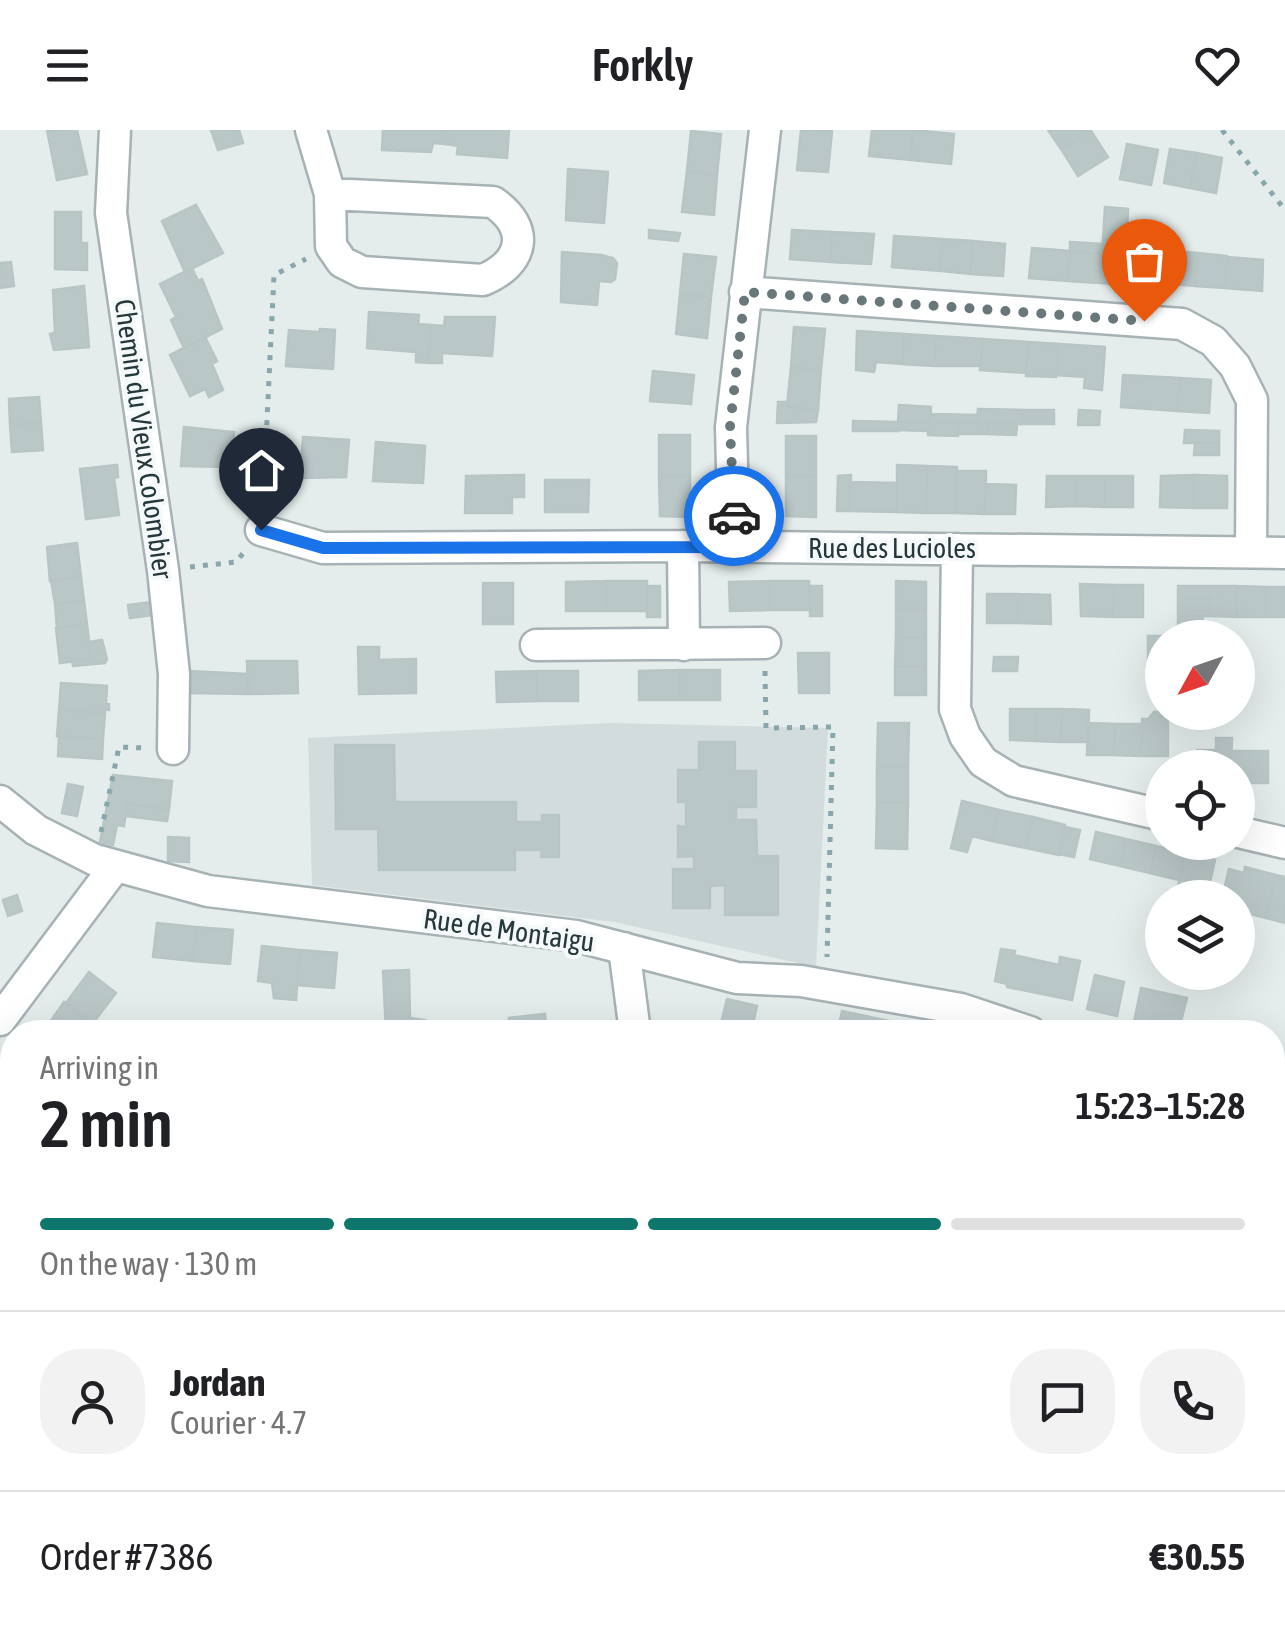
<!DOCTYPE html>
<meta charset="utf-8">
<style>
:root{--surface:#fff;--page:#f2f2f2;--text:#202124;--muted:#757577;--line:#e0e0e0;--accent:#0f766e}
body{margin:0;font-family:"Asap Condensed",sans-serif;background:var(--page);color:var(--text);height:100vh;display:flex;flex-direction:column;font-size:38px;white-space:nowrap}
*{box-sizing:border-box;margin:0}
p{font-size:32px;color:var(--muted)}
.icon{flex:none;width:55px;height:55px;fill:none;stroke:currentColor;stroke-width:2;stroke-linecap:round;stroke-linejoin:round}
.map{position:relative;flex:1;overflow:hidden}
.drawer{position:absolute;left:0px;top:890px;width:1285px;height:622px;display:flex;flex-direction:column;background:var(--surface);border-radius:40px 40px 0 0;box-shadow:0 10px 40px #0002}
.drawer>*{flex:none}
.needle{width:65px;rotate:230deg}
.buttons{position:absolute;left:1145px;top:490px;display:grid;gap:20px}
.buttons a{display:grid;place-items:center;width:110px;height:110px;border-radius:50%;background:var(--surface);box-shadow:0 10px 40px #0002;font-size:50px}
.pin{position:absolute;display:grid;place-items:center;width:85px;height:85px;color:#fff;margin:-102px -42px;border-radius:50% 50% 50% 0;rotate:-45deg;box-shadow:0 0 10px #0007}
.pin .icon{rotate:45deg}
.courier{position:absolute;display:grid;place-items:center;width:100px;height:100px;margin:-50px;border:8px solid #1a73e8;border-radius:50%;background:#fff;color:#222;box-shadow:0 2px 12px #0007}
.summary em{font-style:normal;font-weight:600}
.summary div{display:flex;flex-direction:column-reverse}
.summary{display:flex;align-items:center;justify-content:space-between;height:170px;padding:0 40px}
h1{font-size:65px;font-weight:600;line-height:75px}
.bar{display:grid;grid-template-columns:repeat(4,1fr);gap:15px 10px;align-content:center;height:120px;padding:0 40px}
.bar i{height:12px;border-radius:8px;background:var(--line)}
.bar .current{background:var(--accent)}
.bar p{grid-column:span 4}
.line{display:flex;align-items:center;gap:25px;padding:0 40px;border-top:2px solid var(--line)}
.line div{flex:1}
.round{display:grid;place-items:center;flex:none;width:105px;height:105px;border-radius:40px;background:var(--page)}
header{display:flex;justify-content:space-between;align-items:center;height:130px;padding:0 40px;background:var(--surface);font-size:45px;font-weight:600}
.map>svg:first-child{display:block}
.built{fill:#d3dcdc}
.building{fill:#bac7c7;stroke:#b7c5c5;stroke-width:2.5}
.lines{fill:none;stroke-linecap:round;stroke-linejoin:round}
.minor-casing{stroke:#a7b2b4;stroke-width:35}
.path{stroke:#88a7ac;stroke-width:5;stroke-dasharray:5 8;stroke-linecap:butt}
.minor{stroke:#fff;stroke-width:30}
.done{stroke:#68777a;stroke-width:10;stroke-dasharray:0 18}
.route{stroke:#1a73e8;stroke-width:12}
.labels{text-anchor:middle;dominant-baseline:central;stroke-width:8;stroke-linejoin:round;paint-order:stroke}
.street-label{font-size:28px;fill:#25383c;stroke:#f5f9f9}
</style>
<header><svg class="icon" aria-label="menu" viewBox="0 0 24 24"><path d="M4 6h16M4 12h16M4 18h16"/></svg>Forkly<svg class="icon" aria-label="heart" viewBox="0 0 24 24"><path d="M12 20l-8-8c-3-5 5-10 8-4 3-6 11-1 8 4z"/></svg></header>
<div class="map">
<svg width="1285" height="1512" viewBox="0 0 1285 1512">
<rect width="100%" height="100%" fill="#e4ecec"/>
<path class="built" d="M610,593L828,598L816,837L614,792L312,755L308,608Z"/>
<path class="building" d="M47,0H77L87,44L57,50Z
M211,0H239L243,13L218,20Z
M383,0H446L445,14L433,13L431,22L382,20Z
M446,0H509L507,28L457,24L458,16L445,14Z
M801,0L832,1L828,42L797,40Z
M872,0H913L910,30L869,26Z
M913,0L954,4L951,34L910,30Z
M1048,0H1090L1091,1L1061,19Z
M691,1L721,4L717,45L687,41Z
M1091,1L1108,27L1078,46L1061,19Z
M1127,14L1158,20L1151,55L1120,49Z
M1170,19L1197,23L1190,58L1164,53Z
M1197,23L1222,28L1216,63L1190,58Z
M568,39L608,42L604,93L566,90Z
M687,41L717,45L714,85L682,82Z
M196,75L223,123L185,142L162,91Z
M1105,77L1128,79L1127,101L1118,100L1117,110L1103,109Z
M55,82H81V113H87V140L55,139Z
M649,100L680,103L678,111L649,108Z
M792,100L832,102L830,132L790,129Z
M832,102L874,104L871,134L830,132Z
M894,106L942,109L940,141L892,137Z
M1153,107L1169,109L1167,121L1198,123L1195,156L1149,152Z
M942,109L973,111L970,144L940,141Z
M1103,109L1129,111L1128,126L1102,124Z
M973,111L1005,114L1003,146L970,144Z
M1070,112L1102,114V124L1070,121Z
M1032,118L1070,121L1067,151L1029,148Z
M1070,121L1102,124L1100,153L1067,151Z
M562,122L601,125L613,128L617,133L615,149L611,152L599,151L597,175L561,172Z
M1198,123L1227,126L1225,158L1195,156Z
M684,124L716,127L711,167L680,164Z
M1102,124L1131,126L1129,155L1100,153Z
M1227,127L1263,130L1262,161L1225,158Z
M11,132L14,156L0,158V133Z
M192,138L198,151L202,149L222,199L184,218L171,190L176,187L160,154Z
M84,156L89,217L54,220L50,204L55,203L53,160Z
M680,164L711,167L707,208L676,204Z
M369,182L419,185L418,194L431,195L428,233L416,232V222L367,218Z
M445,187H495L492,226L442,223V233H428L431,195L444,196Z
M794,197L825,199L821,240L791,237Z
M320,199L335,200L333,239L286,236L289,200L319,202Z
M857,201L904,204L902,234L876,232L874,242L856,240Z
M904,204L936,206L934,236L902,234Z
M936,206L983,209L981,236H934Z
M205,207L217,231L212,234L223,260L209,267L205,259L190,266L170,225Z
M983,209L1028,212L1026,243L980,240Z
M1028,212L1059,214L1056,247L1026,246Z
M1059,214L1105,217L1102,260L1084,258L1085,247L1057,245Z
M791,237L821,240L818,280L787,276Z
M653,241L694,245L691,274L650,271Z
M1123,245L1180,248L1177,281L1121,277Z
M1180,248L1211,250L1209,283L1177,281Z
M39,267L41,293L10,295L9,269Z
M778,272H787V276L818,280L816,292L777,293Z
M899,275L931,277L930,292H898Z
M978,279L1024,280L1023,294L977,293Z
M1024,280H1054V294H1023Z
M1079,280L1100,281L1099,295H1078Z
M931,284L977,285V293L930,292Z
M853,291L898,292V301H853Z
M898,292H928V301L898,300Z
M928,292L958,293V306L928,305Z
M41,293L43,320L12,322L10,295Z
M958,293H987V304H957Z
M987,293L1017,294L1016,305L987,304Z
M184,297L234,302L231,337L181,336Z
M1185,300L1219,301V313H1184Z
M659,305H690V346H659Z
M786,306H816V346H786Z
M303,307L349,310L346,347L300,348Z
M376,312L425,316L423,353L373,351Z
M1195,313H1219V325H1194Z
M117,335L118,347L114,348L119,385L86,389L80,339Z
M897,335L927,336L926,383L897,382Z
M927,336L957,337L955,383H926Z
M957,341H986L985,384L955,383Z
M524,345V367H512V383H465L466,346Z
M851,345L849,381H837L838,346Z
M1194,345L1227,346V378H1194Z
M1194,345V378L1160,377L1161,346Z
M659,346H690V387L660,386Z
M786,346H816V387L786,386Z
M1047,346H1077V376L1046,377Z
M1077,346H1105V377L1077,376Z
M1105,346H1133V377H1105Z
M545,350H589L588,382H545Z
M851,352L897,353V382L849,381Z
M986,354L1016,355L1015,384H985Z
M77,413L81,447L50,451L47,417Z
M81,447L84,471L55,474L51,450Z
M606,451H647V481H606Z
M606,451V481H566V452Z
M770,451V480L730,481L729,452Z
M770,451H809L810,480H770Z
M896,451L926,452V479L896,478Z
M483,453H513V494H483Z
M1080,454L1114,455L1113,487L1081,486Z
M1114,455H1143V487H1113Z
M647,456H660V487H647Z
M810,456H822V486H810Z
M1178,456H1208V486H1178Z
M1208,456H1237V487L1208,486Z
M1237,456L1266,457V487H1237Z
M1266,457H1285V487H1266Z
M987,464H1018V493H987Z
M1018,464L1050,465L1051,494L1018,493Z
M84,471L87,494L57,498L55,474Z
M152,472L153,485L130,488L128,475Z
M896,478L926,479V508L896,507Z
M1178,486H1203L1202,499H1178Z
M87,494L91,529L60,533L56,498Z
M1148,506H1162V540L1148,539Z
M896,507L926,508V537L895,536Z
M102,510L107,529L105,533L73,536L72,531L91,529L89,512Z
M358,517H379V530L416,529V563L359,564Z
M798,523H829V563H799Z
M994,527H1018L1017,541H993Z
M247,531H297L298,563L248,564Z
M895,536L926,537V565H895Z
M679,540H720V570H680Z
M679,540L680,570H639V541Z
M189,541L247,544L248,564L189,563Z
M537,541H578V571H537Z
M537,541V571L497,572L496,542Z
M61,553L107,556L106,573L109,574V580L105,579V583L59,580Z
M1010,579H1036L1035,611L1010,610Z
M1036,579H1062L1061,612L1035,611Z
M1062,579L1089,580L1088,612H1061Z
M59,580L105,583L103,609L57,606Z
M1154,582H1168V626H1141L1142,589H1148Z
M878,593H909L908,637H877Z
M1088,593L1115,594L1114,625H1087Z
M1115,594H1142L1141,626L1114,625Z
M59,606L103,609L102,629L58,626Z
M1216,608H1232L1231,638H1196L1197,620H1216Z
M699,612H735V641H756V677H736V690H756L757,726H778V785H725V755L710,756V778H673V739H694V726L678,727V696L686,697V672H678V640H699Z
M335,615H394L395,672H516V692H542V685H559V727H541L542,720H515V740H379L378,699H336Z
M1232,621H1268V653H1238V638H1231Z
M877,637H908V673L877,672Z
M113,645L172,651L169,679L127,674L124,696L117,695L113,715L100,712Z
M68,654L83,657L77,686L62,683Z
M962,671L999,680L992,711L972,706L967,722L951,718Z
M877,672L908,673L907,719L876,718Z
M127,674L169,679L167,691L125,686Z
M999,680L1033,687L1026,718L992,711Z
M1033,687L1065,695L1059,725L1026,718Z
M1065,697L1080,700L1074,727L1059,724Z
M1096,702L1126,709L1120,736L1090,729Z
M168,707L189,708V732L168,731Z
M1126,709L1156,716L1150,743L1120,736Z
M1156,716L1186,723L1179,750L1150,743Z
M1186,723L1215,730L1209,757L1190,753L1186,768H1175Z
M1245,737L1276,745L1266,788L1238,781V768H1222L1229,739L1244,743Z
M1276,745L1285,747V793L1266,788Z
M17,765L22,781L8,786L3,770Z
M157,793L196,797L193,831L153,827Z
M196,797L233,800L230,834L193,831Z
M262,816L300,820L296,870L274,868L272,853L258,851Z
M1001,819L1015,821L1014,825L1059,835L1060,827L1080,831L1072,870L1007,857V854L995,851Z
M300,820L337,823L334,858L297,855Z
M409,840L410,888L425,890V902H386L383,841Z
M89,842L116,863L93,893L66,873Z
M1095,845L1124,852L1117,886L1087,879Z
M1141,858L1187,868L1180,895L1151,889L1150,895L1134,892Z
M727,869L757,876L751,902H719Z
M64,872L92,893L84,902H43Z
M842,881L912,896L910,902H823L826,892L839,895Z
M545,884L546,898L582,894L583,902H510L509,888Z
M12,935V975L0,965V951Z
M0,965L12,975V990L0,1007Z
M1279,1034L1285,1036V1085L1272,1080V1049Z
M12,1156V1191L0,1193V1157Z
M12,1332V1368L4,1369L3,1357L0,1358V1333Z
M12,1461V1500H30L2,1508L0,1465Z"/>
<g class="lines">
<defs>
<path id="minor" d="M115,0L111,83L163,440L174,544L173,619
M311,0L330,64L331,116L342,132L362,142L483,150C524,133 531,98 493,72L330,64
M745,162L1182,194L1213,211L1235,236L1252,270L1251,422
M261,400L323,418L683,416L1285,423
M683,416L684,515
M734,417L731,297L765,0
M957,419L955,579L965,606L983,632L1014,651L1162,685
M536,515L765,513
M0,671L36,700L95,730L208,761L576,806L737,848L801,851L961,879L1030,902
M1238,702L1285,713
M624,818L635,902
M0,890L114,738
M1272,996L1285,1001
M0,1110L12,1106
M1272,1203L1285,1192
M0,1420L12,1418"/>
</defs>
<use href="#minor" class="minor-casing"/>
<path class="path" d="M1222,0L1285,80
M263,373L274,145L306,129
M190,437L236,432L244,422
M765,541L766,598L833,597L827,827
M101,702L119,617L145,618"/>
<use href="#minor" class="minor"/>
</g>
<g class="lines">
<path class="done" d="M734,386L730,297L745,162L1144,191"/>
<path class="route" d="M261,400L323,418L734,417V386"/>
</g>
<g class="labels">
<g class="street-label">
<text transform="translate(144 309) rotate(82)">Chemin du Vieux Colombier</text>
<text x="892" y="418">Rue des Lucioles</text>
<text transform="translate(509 800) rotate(8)">Rue de Montaigu</text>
</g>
</g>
</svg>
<div class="buttons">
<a><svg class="needle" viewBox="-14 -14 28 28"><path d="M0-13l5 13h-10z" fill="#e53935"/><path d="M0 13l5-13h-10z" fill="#757577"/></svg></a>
<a><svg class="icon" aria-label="locate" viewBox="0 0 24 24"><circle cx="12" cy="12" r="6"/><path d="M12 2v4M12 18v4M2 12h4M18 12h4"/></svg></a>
<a><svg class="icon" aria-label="layers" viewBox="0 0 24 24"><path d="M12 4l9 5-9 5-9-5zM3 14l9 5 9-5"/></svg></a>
</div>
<div class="pin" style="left:1144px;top:191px;background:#ea580c"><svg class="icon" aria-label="bag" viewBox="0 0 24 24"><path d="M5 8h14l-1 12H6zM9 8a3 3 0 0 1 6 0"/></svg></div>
<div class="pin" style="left:261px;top:400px;background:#1f2937"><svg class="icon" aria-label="home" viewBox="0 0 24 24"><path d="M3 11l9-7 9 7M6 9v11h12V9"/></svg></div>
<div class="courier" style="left:734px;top:386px"><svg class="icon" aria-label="car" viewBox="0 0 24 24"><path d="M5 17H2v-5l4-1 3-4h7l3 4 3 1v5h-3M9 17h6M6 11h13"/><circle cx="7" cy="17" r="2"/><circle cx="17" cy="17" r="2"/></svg></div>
<section class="drawer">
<div class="summary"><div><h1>2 min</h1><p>Arriving in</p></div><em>15:23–15:28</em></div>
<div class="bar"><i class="current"></i><i class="current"></i><i class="current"></i><i></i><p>On the way · 130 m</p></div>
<div class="line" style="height:180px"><a class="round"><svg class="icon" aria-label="person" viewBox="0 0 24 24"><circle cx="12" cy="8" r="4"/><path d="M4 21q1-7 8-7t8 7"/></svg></a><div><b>Jordan</b><p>Courier · 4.7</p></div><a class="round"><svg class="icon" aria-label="chat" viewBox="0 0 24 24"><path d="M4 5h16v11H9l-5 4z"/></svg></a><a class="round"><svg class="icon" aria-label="phone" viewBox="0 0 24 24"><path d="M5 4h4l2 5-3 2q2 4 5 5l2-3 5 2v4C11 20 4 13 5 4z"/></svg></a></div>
<div class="line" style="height:130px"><div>Order #7386</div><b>€30.55</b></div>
</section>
</div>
